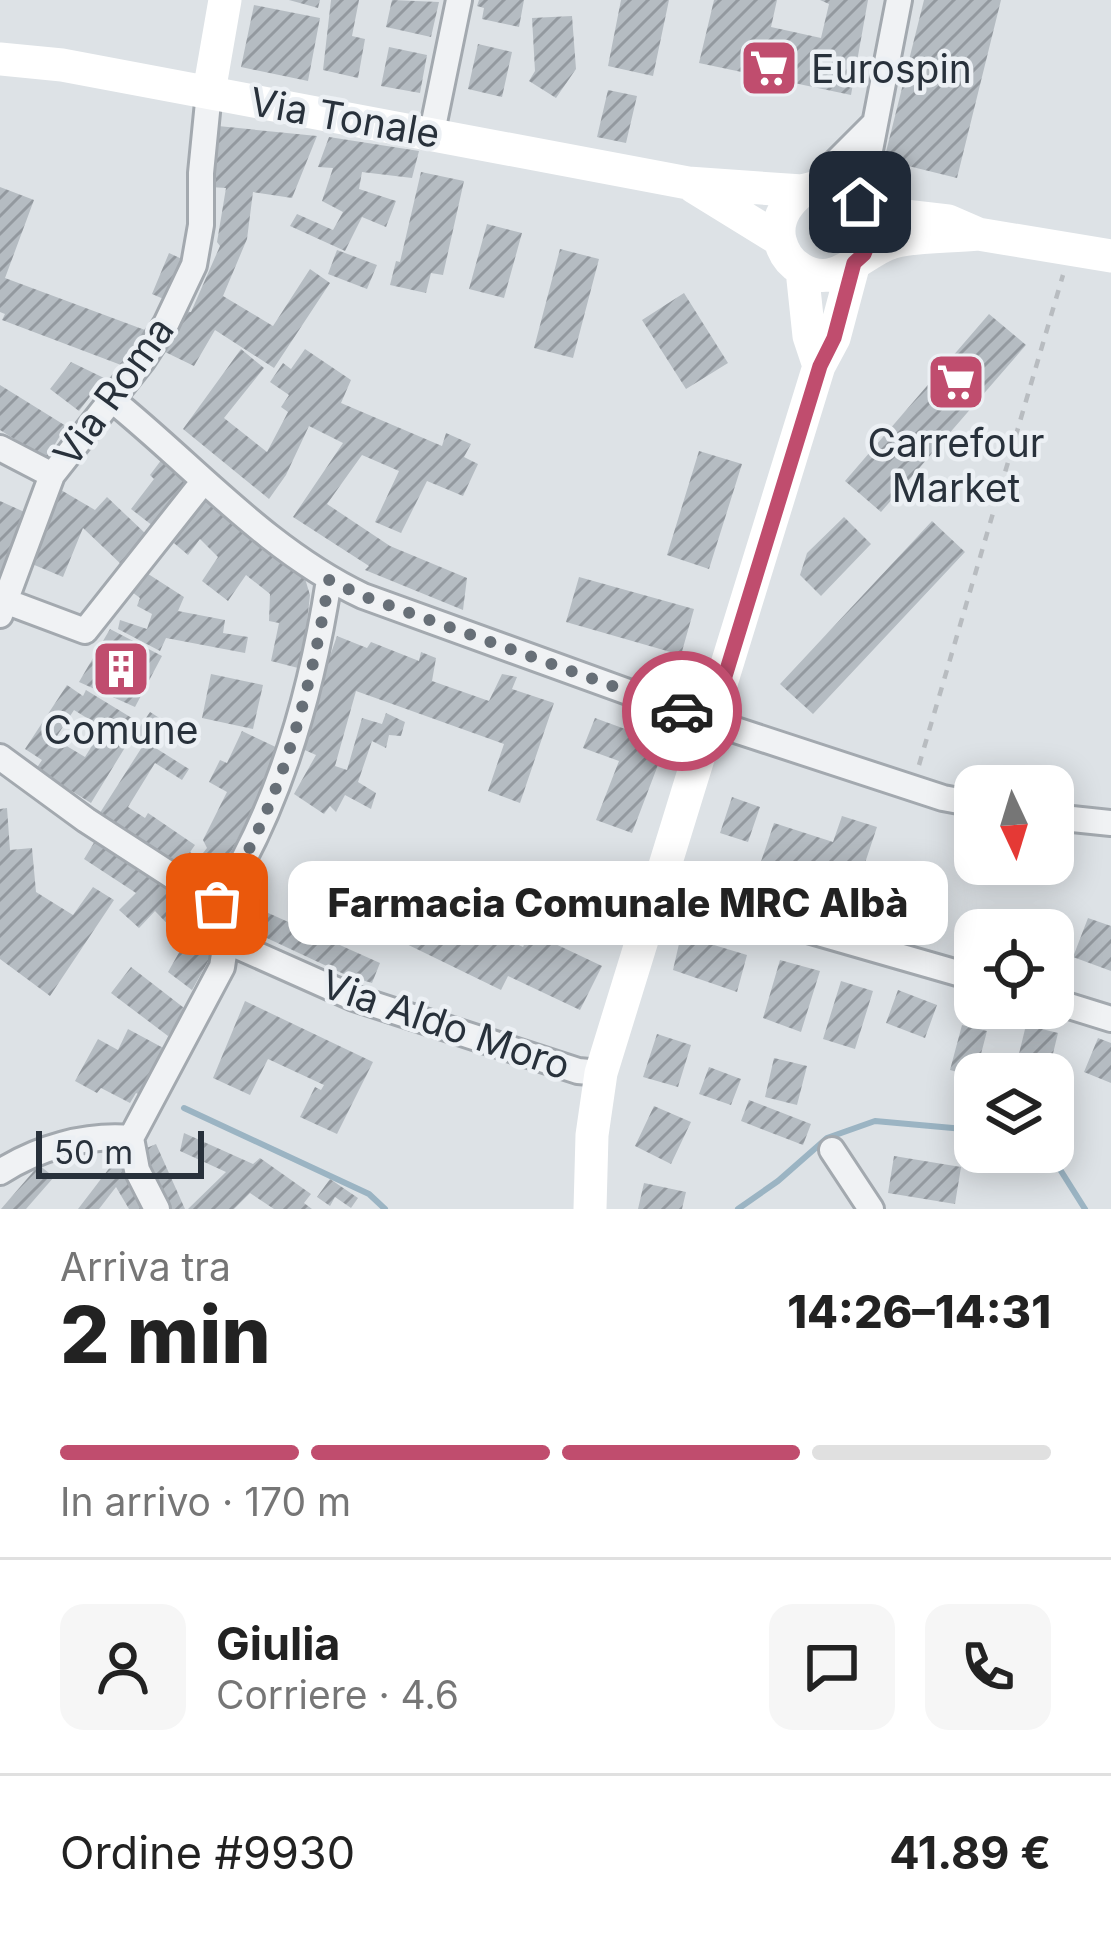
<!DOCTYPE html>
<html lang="it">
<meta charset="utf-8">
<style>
:root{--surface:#fff;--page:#f6f6f6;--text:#222;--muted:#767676;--line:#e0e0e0;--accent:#c04d6e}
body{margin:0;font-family:Inter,sans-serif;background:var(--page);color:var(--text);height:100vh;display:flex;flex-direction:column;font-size:45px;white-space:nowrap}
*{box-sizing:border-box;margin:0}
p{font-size:39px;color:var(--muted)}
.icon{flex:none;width:66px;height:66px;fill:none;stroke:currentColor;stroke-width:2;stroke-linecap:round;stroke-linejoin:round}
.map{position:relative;height:1209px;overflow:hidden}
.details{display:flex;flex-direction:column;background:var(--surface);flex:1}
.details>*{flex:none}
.needle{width:78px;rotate:176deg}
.fabs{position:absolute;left:954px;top:765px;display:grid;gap:24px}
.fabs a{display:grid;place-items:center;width:120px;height:120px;border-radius:24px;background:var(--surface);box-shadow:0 6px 30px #0003;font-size:60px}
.scale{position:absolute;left:36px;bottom:30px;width:168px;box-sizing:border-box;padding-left:12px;border:6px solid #28313b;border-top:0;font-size:33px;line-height:42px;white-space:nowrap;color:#28313b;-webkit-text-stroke:9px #ecf0f4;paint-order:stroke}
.pin{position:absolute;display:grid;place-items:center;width:102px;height:102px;color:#fff;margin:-51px;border-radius:24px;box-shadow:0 6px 18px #0006}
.courier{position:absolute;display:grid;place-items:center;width:120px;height:120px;margin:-60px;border:9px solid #c04d6e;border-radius:50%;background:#fff;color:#222;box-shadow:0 3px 15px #0007}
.bubble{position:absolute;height:84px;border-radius:24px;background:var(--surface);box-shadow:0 6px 30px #0003;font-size:39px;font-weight:800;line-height:84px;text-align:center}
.head em{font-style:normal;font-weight:800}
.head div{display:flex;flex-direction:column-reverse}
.head{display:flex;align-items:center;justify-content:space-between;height:204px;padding:0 60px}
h1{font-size:78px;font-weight:800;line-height:90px}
.bar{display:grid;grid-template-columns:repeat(4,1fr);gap:18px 12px;align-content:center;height:144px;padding:0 60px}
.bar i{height:15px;border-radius:9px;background:var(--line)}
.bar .on{background:var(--accent)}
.bar p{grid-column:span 4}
.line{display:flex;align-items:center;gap:30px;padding:0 60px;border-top:3px solid var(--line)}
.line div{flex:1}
.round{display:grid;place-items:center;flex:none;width:126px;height:126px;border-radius:24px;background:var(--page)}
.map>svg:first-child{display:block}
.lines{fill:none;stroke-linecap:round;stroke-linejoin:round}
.stream{stroke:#9bb4c3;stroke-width:6}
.building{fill:url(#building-hatch);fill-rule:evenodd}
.street-casing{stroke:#a3a9af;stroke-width:30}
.path{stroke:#b8bcc0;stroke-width:4.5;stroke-dasharray:9 9;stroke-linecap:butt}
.street{stroke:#f0f2f4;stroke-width:24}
.secondary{stroke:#fff;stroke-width:33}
.done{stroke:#676f77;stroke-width:12;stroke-dasharray:0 21.6}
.route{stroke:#c04d6e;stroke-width:15}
.labels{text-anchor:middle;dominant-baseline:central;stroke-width:9;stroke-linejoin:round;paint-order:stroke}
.poi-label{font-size:39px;fill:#28313b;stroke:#ecf0f4}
.street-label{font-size:39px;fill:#28313b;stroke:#ecf0f4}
</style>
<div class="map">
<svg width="1111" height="1209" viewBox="0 0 1111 1209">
<defs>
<pattern id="building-hatch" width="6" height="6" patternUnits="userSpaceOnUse" patternTransform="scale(3)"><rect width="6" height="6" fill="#b5bcc2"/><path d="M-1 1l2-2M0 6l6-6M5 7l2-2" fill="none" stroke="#93999f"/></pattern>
</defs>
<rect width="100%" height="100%" fill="#dde2e6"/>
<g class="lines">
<path class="stream" d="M184,1108L369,1194L385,1209
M1049,1152L1085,1209
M738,1209L778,1181L827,1138L875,1121L975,1130"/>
</g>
<path class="building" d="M289,0H320L318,8Z
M331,0H359L352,36L365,39L358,78L323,70Z
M392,0L439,2L431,37L386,27Z
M479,0H524L519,27L482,19L484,8L477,6Z
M621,0H669L653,76L608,66Z
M714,0H777L771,27L821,38L829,4L820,0H868L851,95L699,63Z
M924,0H1001L957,178L884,160Z
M254,5L320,18L308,81L241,67Z
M572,16L576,69L556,98L529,81L535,71L532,18Z
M478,44L512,52L502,97L468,89Z
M389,47L427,55L420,93L381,86Z
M608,90L637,96L626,143L597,137Z
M218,126L317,136L292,198L253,192L247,239L223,296L273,326L310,269L330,283L274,368L215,330L194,366L163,351L183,311L191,312L220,246L217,242L226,188L210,187Z
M329,137L419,151L412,178L362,172L359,189L396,201L386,227L362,217L345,251L290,226L297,214L333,230L343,212L322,201L333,168L318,167Z
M421,172L464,181L443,275L431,273L426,293L390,285L396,261L400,262Z
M0,187L34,200L5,278L153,333L129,368L2,320L5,314L0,312Z
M487,224L522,233L504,298L469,289Z
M560,249L599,259L573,358L534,348Z
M337,250L377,265L367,289L328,274Z
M169,253L182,259L166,300L152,294Z
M684,293L728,363L686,389L642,320Z
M989,314L1026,345L881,512L845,481Z
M241,349L264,368L224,418L267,452L288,412L281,407L289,395L270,382L283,363L291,369L305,349L351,380L341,403L442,446L446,433L471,444L464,457L478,464L463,496L427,481L401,533L375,522L399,471L362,455L327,504L390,546L467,578L463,610L365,570L369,566L293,517L343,443L309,426L286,475L269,499L183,429Z
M71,362L104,378L79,411L50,389Z
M0,385L66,426L46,459L0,430Z
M699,451L742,464L709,569L667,555Z
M162,459L189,480L153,526L131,509L154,479L150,475Z
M61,490L95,510L107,497L147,535L123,566L83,528L63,577L32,564Z
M201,491L239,527L303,572L310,595L302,669L271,661L279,623L269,621L270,594L246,575L228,601L202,581L218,557L200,539L188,555L168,538Z
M0,501L31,515L0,590Z
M844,517L871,544L821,596L800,575L807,553Z
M932,521L965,552L813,714L780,684Z
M142,570L184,597L178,611L225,620L223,633L248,637L245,653L166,638L160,651L118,629L120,620L147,629L152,614L137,606L140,598L132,592Z
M579,577L694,609L681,655L566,622Z
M110,629L162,656L135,707L79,682Z
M337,636L367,648L371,642L419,661L421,652L436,658L432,681L489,701L502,674L517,677L512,689L554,703L520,803L488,791L504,744L356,691L335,766L347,770L362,718L382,724L386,713L405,722L401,736L389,735L386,748L372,741L358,782L376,793L371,809L345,795L336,812L330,806L324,814L294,794L316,755L298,747Z
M211,674L263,685L253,729L202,718Z
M67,685L83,696L86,690L140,723L91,803L36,769L42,760L25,749ZM74,710L103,728L85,757L55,739Z
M150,712L161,719L146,742L189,769L182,780L155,763L128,807L145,818L148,813L195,845L190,852L199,858L207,848L203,840L227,792L209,782L220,760L227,763L242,731L282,750L210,894L96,819L144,744L133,737Z
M595,718L666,744L632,833L596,820L619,761L583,748Z
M732,797L760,807L748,842L720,833Z
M7,808L10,850L32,848L36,892L73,915L93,887L114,900L50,996L0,959V809Z
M842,816L877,827L846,920L749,897L774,823L833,842Z
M98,836L175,889L171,894L208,927L212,954L192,990L168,972L185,942L155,911L139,928L119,910L136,893L84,859Z
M879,892L913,901L903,938L869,928Z
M410,893L523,947L530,932L602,966L580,1010L508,976L501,990L390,936Z
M266,912L380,963L372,983L348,976L256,933Z
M1088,918L1111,926V971L1073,957Z
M681,935L747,955L737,992L673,970Z
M780,960L820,971L801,1032L763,1018Z
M131,967L188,1011L168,1036L111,993Z
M841,981L873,991L855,1049L823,1039Z
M898,990L937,1005L925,1038L886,1023Z
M245,1001L373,1062L337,1134L300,1117L315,1087L321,1090L324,1085L268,1059L250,1095L213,1078Z
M962,1025L987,1031L975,1077L950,1070Z
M1026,1025L1058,1033L1049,1070L1017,1062Z
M128,1029L167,1050L142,1096L136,1093L130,1103L101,1088L97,1093L75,1081L98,1039L118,1050Z
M657,1034L691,1045L678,1087L643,1077Z
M1098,1038L1111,1043V1083L1084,1072Z
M774,1058L807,1066L797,1105L765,1097Z
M709,1067L741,1079L731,1105L699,1094Z
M749,1100L811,1124L803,1145L741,1121Z
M654,1106L691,1122L671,1164L635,1146Z
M184,1133L253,1164L260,1158L311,1194L304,1203L312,1209H274L250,1193L234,1209H188L226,1172L180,1151Z
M156,1144L185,1209H163L142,1150Z
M894,1156L961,1167L955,1204L888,1193Z
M114,1162L128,1173L148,1209H129L116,1187L99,1209H78Z
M39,1165L54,1177L26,1209H1Z
M330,1179L358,1198L351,1208L335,1197L330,1206L317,1197Z
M644,1183L686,1192L682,1209H638Z"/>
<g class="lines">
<defs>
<path id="street" d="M432,132L459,0
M825,185L835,163L873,125
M860,202L899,0
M111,399C193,465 266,550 363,596L711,722L943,798L975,804
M0,448L52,475
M5,601L85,631L203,482
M0,615L52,475L142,361L166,324L194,265L201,225V173L209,92
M0,757L86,820L217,905
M1053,817L1111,823
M658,887L975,978
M217,905C279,810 312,691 329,580
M226,941L354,998L578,1071L601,1073
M1053,1001L1111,1019
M131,1138L222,967L226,941L217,905
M131,1138L137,1170L157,1209
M832,1150L871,1209
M0,1172C38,1148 85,1134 131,1138"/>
</defs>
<use href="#street" class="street-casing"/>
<path class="path" d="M919,765L1063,275"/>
<use href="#street" class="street"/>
<path class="secondary" d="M0,59L62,65L688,183L802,191L825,185L841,188L852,194L867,214L870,239L864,254
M209,92L225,0
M694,187L780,240
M802,191C787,203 775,219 780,240C783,252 790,263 801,269C837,291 861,251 893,242C919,235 951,237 978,234
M863,205L896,215L948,221L978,234L1111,256
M802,270L809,336L819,366
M590,1209L592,1135L601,1073L819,366L834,338L854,263"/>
</g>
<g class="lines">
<path class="done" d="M217,904C280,810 311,691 329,580L363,596L682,711"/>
<path class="route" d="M682,711L711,722L820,366L834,338L854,263L864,254L870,239L867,214L860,202"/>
</g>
<defs>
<symbol id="supermarket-square" viewBox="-11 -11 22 22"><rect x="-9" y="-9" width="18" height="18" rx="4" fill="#c04d6e" stroke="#ecf0f4"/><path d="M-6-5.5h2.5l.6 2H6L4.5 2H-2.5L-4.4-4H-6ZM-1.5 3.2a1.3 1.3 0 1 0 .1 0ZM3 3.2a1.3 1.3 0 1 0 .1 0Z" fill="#fff"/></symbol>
<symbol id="building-square" viewBox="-11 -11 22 22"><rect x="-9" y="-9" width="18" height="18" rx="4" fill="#c04d6e" stroke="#ecf0f4"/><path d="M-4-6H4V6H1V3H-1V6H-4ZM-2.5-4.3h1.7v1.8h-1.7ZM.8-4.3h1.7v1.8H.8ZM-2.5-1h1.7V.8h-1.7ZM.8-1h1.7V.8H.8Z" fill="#fff"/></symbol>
</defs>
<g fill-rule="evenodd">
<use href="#supermarket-square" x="736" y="35" width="66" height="66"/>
<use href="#supermarket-square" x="923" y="349" width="66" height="66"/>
<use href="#building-square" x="88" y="636" width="66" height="66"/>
</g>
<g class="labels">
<g class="poi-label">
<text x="811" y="68" text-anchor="start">Eurospin</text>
<text x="956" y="442">Carrefour<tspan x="956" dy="45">Market</tspan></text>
<text x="121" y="729">Comune</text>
</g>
<g class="street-label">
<text transform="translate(345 117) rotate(10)">Via Tonale</text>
<text transform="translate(113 391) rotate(-54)">Via Roma</text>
<text transform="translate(446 1024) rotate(19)">Via Aldo Moro</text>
</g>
</g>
</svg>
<div class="fabs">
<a><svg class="needle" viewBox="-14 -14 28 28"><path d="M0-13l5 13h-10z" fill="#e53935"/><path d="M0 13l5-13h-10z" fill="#767676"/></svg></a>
<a><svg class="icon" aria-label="locate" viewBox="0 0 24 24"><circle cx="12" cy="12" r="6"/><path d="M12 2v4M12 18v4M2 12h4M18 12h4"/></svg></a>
<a><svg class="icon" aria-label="layers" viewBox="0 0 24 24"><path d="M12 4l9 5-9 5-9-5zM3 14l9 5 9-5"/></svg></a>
</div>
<div class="scale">50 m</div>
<div class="pin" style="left:217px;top:904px;background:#ea580c"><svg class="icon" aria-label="bag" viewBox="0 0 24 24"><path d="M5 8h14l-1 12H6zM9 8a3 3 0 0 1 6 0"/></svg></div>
<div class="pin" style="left:860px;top:202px;background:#1f2937"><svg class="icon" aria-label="home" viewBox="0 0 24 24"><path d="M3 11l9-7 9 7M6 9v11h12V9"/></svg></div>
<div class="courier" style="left:682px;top:711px"><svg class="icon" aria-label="car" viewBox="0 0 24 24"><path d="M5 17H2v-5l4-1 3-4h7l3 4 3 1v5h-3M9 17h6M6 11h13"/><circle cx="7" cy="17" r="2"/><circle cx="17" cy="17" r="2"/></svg></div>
<div class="bubble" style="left:288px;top:861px;width:660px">Farmacia Comunale MRC Albà</div>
</div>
<section class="details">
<div class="head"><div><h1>2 min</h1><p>Arriva tra</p></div><em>14:26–14:31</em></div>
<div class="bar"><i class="on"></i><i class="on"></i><i class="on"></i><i></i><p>In arrivo · 170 m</p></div>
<div class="line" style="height:216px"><a class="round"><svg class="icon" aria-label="person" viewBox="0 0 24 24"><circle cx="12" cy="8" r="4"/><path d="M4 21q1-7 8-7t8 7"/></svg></a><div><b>Giulia</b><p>Corriere · 4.6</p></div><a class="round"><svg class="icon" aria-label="chat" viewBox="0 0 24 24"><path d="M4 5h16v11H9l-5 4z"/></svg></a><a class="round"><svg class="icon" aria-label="phone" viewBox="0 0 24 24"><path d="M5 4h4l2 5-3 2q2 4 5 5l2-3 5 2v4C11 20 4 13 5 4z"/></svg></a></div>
<div class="line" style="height:156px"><div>Ordine #9930</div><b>41.89 €</b></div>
</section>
